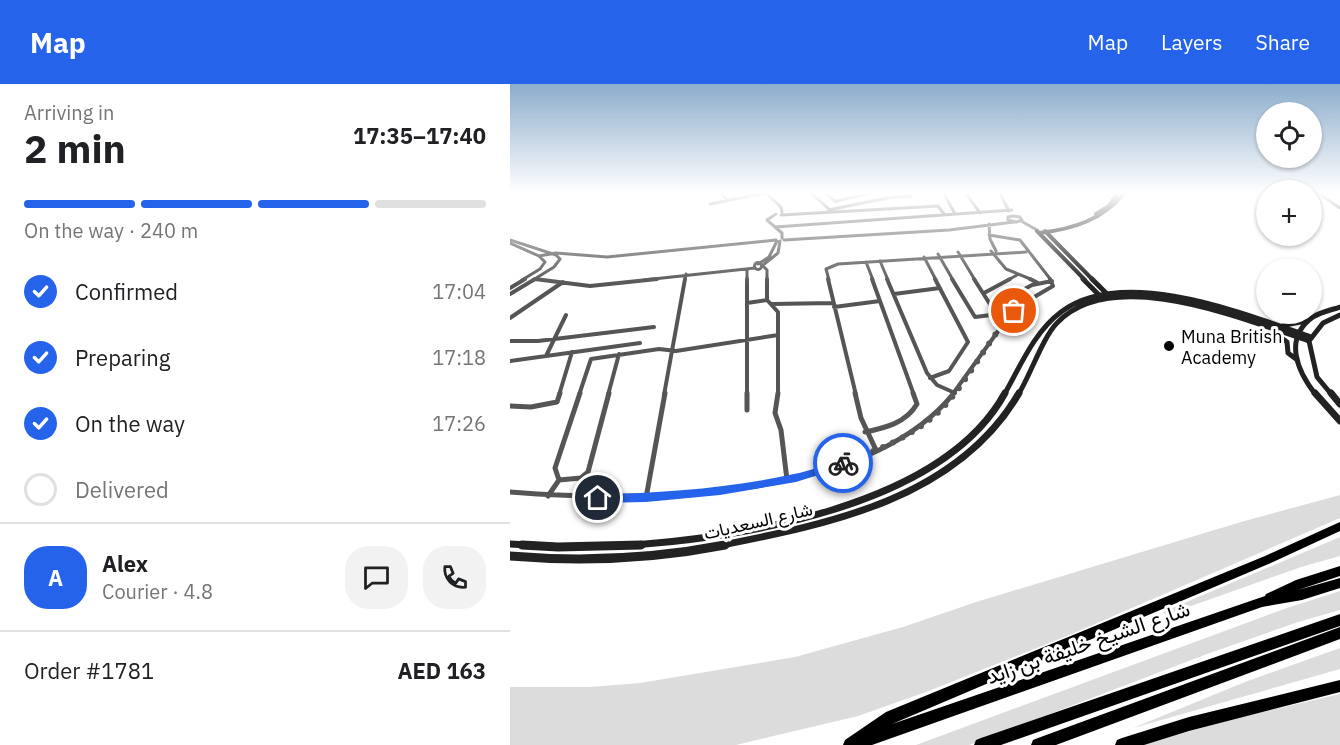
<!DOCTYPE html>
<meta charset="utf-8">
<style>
:root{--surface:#fff;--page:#f2f2f2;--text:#202124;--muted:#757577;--line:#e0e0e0;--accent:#2563eb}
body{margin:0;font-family:"IBM Plex Sans",Vazirmatn,sans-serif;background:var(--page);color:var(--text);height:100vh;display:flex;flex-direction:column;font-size:22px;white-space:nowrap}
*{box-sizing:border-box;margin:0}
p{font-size:20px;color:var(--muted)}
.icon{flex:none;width:33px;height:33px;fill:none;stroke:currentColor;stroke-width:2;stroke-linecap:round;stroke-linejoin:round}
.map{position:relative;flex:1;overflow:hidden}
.side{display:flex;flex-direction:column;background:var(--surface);width:510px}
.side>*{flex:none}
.fabs{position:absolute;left:746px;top:18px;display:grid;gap:12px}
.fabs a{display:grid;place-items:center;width:66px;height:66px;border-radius:50%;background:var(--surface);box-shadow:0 2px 4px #0004;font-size:30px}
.pin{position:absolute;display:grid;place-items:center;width:51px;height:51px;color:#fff;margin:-26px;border:3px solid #fff;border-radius:50%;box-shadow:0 2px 6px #0007}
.courier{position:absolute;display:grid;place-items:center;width:60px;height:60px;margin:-30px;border:4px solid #2563eb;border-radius:50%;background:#fff;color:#222;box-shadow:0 2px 8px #0007}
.overview em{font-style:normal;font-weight:800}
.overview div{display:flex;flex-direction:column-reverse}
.overview{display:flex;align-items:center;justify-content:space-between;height:102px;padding:0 24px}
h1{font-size:39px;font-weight:800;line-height:45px}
.bar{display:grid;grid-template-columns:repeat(4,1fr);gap:9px 6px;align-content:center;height:72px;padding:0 24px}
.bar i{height:8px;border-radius:4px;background:var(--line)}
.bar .on{background:var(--accent)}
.bar p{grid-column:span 4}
.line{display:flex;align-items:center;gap:15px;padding:0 24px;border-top:2px solid var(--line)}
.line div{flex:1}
.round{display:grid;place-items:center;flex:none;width:63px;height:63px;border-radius:24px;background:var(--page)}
ol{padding:0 24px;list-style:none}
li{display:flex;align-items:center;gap:18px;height:66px}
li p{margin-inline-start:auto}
li .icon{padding:6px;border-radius:50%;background:var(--accent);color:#fff;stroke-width:4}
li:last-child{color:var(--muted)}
li i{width:33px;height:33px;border:3px solid var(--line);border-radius:50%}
header{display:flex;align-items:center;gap:36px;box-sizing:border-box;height:84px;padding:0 30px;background:var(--accent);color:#fff}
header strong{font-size:28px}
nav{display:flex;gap:33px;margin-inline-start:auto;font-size:21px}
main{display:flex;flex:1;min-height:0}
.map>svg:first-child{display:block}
.green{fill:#dcdcdc}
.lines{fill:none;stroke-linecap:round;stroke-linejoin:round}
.street-far2{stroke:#555;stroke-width:3}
.street-far1{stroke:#555;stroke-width:4}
.street{stroke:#555;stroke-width:5}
.secondary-far3{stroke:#222;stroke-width:4}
.secondary-far2{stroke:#222;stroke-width:5}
.secondary-far1{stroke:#222;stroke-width:7}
.secondary{stroke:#222;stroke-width:9}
.highway{fill:#000;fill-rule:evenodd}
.route{fill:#2563eb}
.done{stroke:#595959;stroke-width:6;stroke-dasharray:0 10.8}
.poi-dot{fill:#000;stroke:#fff;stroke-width:2}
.labels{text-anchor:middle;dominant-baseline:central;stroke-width:6;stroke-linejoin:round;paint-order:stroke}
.poi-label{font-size:18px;fill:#000;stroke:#fff;text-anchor:start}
.street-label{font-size:18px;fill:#000;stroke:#fff}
.near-street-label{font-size:21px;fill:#000;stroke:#fff}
</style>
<header>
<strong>Map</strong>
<nav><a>Map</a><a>Layers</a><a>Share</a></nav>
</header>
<main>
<section class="side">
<div class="overview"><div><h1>2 min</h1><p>Arriving in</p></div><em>17:35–17:40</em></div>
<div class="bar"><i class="on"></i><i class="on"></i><i class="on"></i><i></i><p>On the way · 240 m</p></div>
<ol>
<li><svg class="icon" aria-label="check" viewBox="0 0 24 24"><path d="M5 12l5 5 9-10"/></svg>Confirmed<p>17:04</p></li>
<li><svg class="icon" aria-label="check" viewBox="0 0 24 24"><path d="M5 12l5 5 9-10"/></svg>Preparing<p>17:18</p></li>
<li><svg class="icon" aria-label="check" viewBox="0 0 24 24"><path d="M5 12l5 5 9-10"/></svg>On the way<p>17:26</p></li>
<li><i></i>Delivered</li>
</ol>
<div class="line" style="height:108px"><b class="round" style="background:var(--accent);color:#fff">A</b><div><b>Alex</b><p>Courier · 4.8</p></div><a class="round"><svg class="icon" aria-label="chat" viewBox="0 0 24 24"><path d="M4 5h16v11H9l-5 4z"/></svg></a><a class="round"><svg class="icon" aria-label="phone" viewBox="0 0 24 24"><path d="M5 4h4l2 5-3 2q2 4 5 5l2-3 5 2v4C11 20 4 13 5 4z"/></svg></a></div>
<div class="line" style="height:78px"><div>Order #1781</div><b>AED 163</b></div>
</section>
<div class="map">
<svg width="830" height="661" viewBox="0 0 830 661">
<rect width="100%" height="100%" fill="#fff"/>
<path class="green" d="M830,411V434L557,552L416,608L348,632L226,661H0V603H80L130,599L285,573L393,543L466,518L731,438Z
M830,453V472L791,483L656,531L653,528Z
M830,507V526L788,538L697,570L459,661H406L777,524Z
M830,564V585L623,644L735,598Z
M830,610V661H632L726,634Z"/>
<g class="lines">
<path class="street-far2" d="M210,108L217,116
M255,108L271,123L272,128
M300,108L320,126
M315,108L326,118
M433,108L445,130
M455,108L470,129
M489,108L499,127
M807,108L830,124
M326,117L365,108
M200,120L255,109
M318,126L377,114L401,112L404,108
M266,130L257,136L272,149V154
M271,131L428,122L434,130
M503,132L510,133L512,136L506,138L498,136V133Z
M511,137L527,146
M479,140L480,155L486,167
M265,143L502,126
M479,151L510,156L541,196
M0,156L46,171L50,175L44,183L23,196
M274,156L439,146L504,138
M0,159L29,172L35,178L30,185L12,196
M481,167L496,185L523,196
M448,168L465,196
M428,170L443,196
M29,172L46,169L97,173L266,156
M414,173L426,196
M370,177L378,196
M356,178L363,196
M244.5 182a3.5 3.5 0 1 1 7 0a3.5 3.5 0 1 1-7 0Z
M248,180L259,173L267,157
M253,181L268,169L270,157
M253,182L257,186V196
M237,185V196
M25,195L34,196
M134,196L245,184
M175,196L176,190
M319,196L316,185L328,180L516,168
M498,196L507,191"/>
<path class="street-far1" d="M25,195L80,202L147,195
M237,195V311
M257,195V216L268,228V311
M318,195L346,311
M362,195L404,311
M377,195L417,289L427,301L445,309
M442,195L465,233L481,231L483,225L464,195
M520,195L528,199
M0,204L15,195
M474,209L500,195
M0,210L25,195
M384,210L430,204
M237,219L257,216
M262,220L323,219
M482,222L522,201L542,197
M324,223L370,217
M0,234L53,198
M0,257H28L144,243
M36,272L56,231
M0,277L130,259
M420,294L439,287L458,258L425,195
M49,311L62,268
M69,311L81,275L149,265L166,267L268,251
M98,311L109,270
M154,311L175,195
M442,311L499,232L519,216L543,202L540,195"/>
<path class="street" d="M237,309V326
M268,309L265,329L271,346L277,396
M345,309L351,334L366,366
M0,322L21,323L47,318L50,309
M355,348C375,344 396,339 407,320L403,309
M49,396L71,394L78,388L99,309
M0,408C128,418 355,419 444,309
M38,412L49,396L45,384L70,309
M136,414L155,309"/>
<path class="secondary-far3" d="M586,130L599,122L608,108
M527,147L575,196
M535,147L583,196
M529,149C563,145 593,136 615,108"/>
<path class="secondary-far2" d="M573,195L591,213
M582,195L599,212
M774,241L796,237
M762,247L777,258L778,269L786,275
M494,311C510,283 524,248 551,228C614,181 735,230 801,253
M508,311C520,292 533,253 547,239C603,180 735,236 799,257
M806,311C787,287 773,254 803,233C811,228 821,226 830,223
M822,311L807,293L799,257L813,239L830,231"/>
<path class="secondary-far1" d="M805,309L830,337
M821,309L830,320
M0,460L36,462
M107,462C226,455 432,424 495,309
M207,462C319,440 447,415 509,309"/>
<path class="secondary" d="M12,461L48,463L131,461
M0,472C72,478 143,475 215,461"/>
<path class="highway" d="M830,438V447L763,478L382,640L755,512L756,510L786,496L830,482V492L788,506L830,494V504L792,516L752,523L362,661H333L335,656L376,628L755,472Z
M830,530V542L491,661H464L466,656L471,654Z
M830,543V555L546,661H521L523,656L528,654Z
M830,596V608L679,647L634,661H605L607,656L612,654L679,633Z"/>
</g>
<linearGradient id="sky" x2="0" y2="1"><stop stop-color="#8cadcc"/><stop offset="0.54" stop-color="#fff"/><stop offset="1" stop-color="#fff" stop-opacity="0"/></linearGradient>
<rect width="830" height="201" fill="url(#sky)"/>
<path class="route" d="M333,375L338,379L336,382L286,398L210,411L136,418L88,419L83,414L88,410C154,409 220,404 284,390C301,387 317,380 333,375Z"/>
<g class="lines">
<path class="done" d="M333,379C371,365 412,349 439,317C462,289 479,255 504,227"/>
</g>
<circle class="poi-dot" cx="659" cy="262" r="6"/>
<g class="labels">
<g class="poi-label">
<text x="671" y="252">Muna British<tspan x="671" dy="21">Academy</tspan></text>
</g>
<g class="street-label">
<text transform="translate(248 437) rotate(-13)">شارع السعديات</text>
</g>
<g class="near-street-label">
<text transform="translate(578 558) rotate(-19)">شارع الشيخ خليفة بن زايد</text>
</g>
</g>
</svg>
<div class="fabs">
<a><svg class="icon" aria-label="locate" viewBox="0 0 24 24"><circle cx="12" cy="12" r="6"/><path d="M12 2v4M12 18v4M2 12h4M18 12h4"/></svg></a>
<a>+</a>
<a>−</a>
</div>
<div class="pin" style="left:504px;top:227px;background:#ea580c"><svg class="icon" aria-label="bag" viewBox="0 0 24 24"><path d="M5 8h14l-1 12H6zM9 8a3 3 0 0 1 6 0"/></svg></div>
<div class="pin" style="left:88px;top:414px;background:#1f2937"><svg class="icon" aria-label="home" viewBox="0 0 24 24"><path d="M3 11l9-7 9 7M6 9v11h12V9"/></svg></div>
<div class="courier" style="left:333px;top:379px"><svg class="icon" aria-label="bike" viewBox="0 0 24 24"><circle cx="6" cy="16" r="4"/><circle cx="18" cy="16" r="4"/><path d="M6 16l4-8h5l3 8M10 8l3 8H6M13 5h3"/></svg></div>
</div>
</main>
